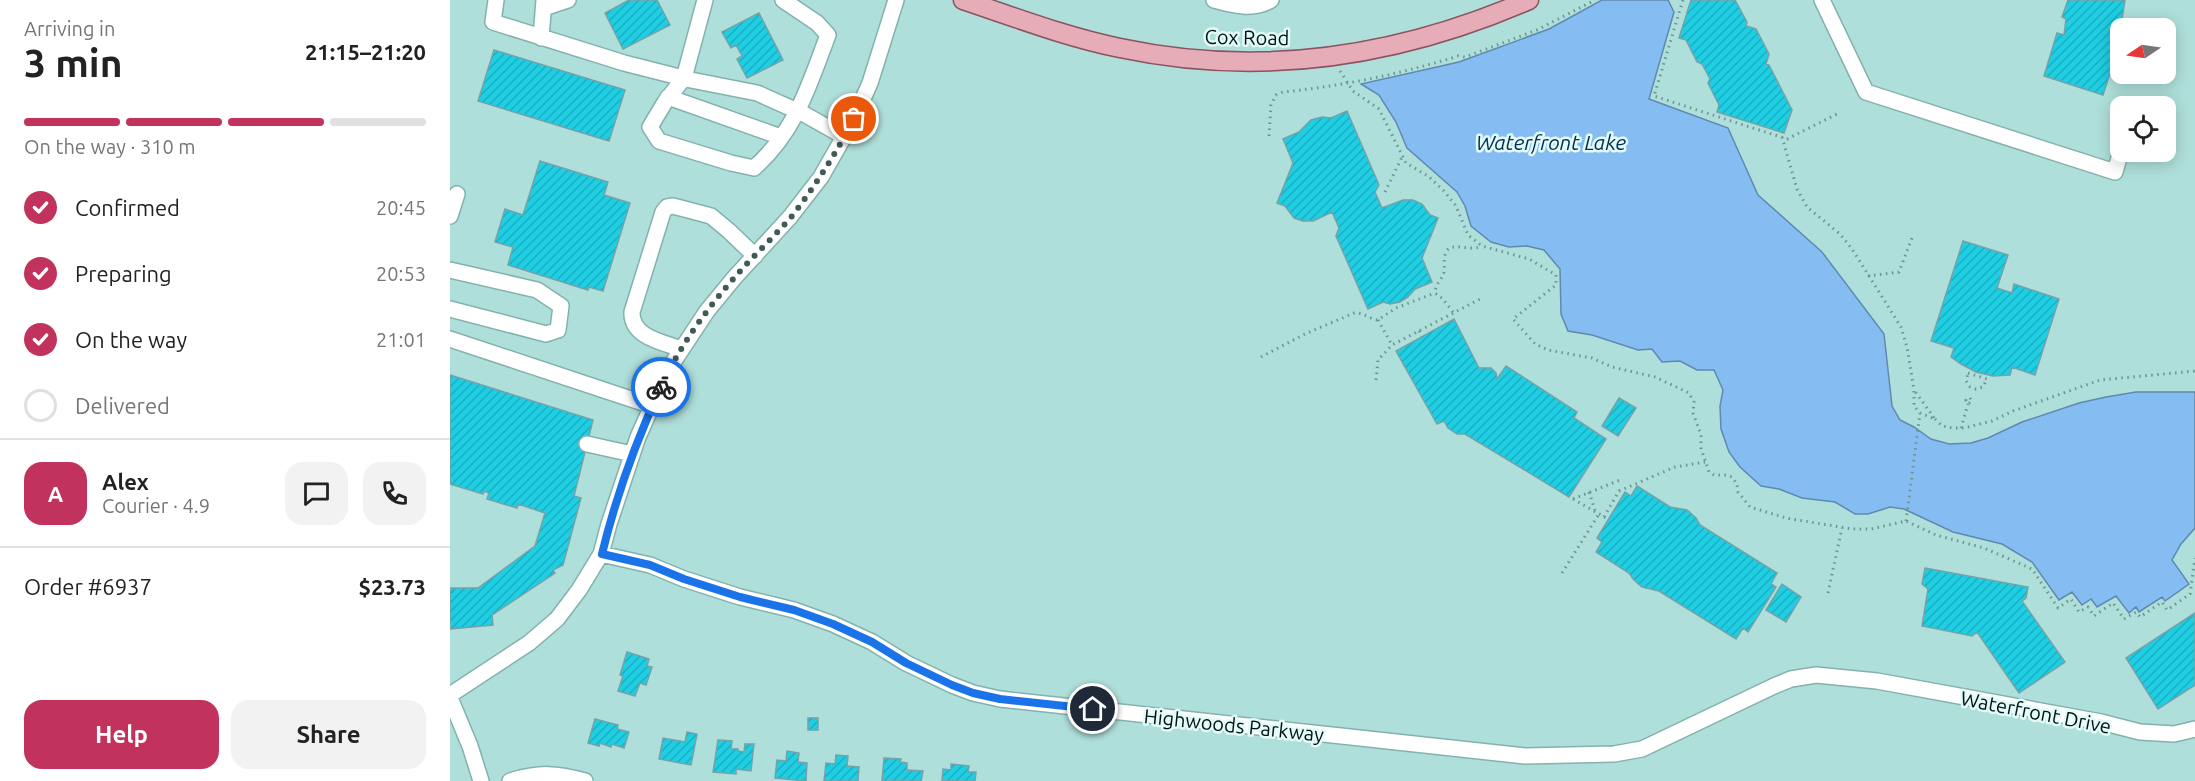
<!DOCTYPE html>
<meta charset="utf-8">
<style>
:root{--surface:#fff;--page:#f2f2f2;--text:#222;--muted:#767676;--line:#e0e0e0;--accent:#c1325c}
body{margin:0;font-family:Ubuntu,sans-serif;background:var(--page);color:var(--text);height:100vh;display:flex;flex-direction:column;font-size:22px;white-space:nowrap}
*{box-sizing:border-box;margin:0}
p{font-size:20px;color:var(--muted)}
.icon{flex:none;width:33px;height:33px;fill:none;stroke:currentColor;stroke-width:2;stroke-linecap:round;stroke-linejoin:round}
.map{position:relative;flex:1;overflow:hidden}
.sheet{display:flex;flex-direction:column;background:var(--surface);width:450px}
.sheet>*{flex:none}
.needle{width:39px;rotate:257deg}
.buttons{position:absolute;left:1660px;top:18px;display:grid;gap:12px}
.buttons a{display:grid;place-items:center;width:66px;height:66px;border-radius:12px;background:var(--surface);box-shadow:0 3px 15px #0003;font-size:30px}
.pin{position:absolute;display:grid;place-items:center;width:51px;height:51px;color:#fff;margin:-26px;border:3px solid #fff;border-radius:50%;box-shadow:0 2px 6px #0007}
.courier{position:absolute;display:grid;place-items:center;width:60px;height:60px;margin:-30px;border:4px solid #1a73e8;border-radius:50%;background:#fff;color:#222;box-shadow:0 2px 8px #0007}
.overview em{font-style:normal;font-weight:700}
.overview div{display:flex;flex-direction:column-reverse}
.overview{display:flex;align-items:center;justify-content:space-between;height:102px;padding:0 24px}
h1{font-size:39px;font-weight:700;line-height:45px}
.bar{display:grid;grid-template-columns:repeat(4,1fr);gap:9px 6px;align-content:center;height:72px;padding:0 24px}
.bar i{height:8px;border-radius:4px;background:var(--line)}
.bar .on{background:var(--accent)}
.bar p{grid-column:span 4}
.line{display:flex;align-items:center;gap:15px;padding:0 24px;border-top:2px solid var(--line)}
.line div{flex:1}
.round{display:grid;place-items:center;flex:none;width:63px;height:63px;border-radius:18px;background:var(--page)}
ol{padding:0 24px;list-style:none}
li{display:flex;align-items:center;gap:18px;height:66px}
li p{margin-inline-start:auto}
li .icon{padding:6px;border-radius:50%;background:var(--accent);color:#fff;stroke-width:4}
li:last-child{color:var(--muted)}
li i{width:33px;height:33px;border:3px solid var(--line);border-radius:50%}
.cta{display:flex;gap:12px;margin-top:auto;padding:12px 24px}
.cta a{flex:1;height:69px;border-radius:18px;background:var(--accent);color:#fff;font-size:24px;font-weight:700;line-height:69px;text-align:center}
.cta a+a{background:var(--page);color:var(--text)}
main{display:flex;flex:1;min-height:0}
.map>svg:first-child{display:block}
.water{fill:#85bdf3;stroke:#5e8aaf;stroke-width:1.5}
.building{fill:url(#building-hatch);stroke:#74a2a9;stroke-width:1.5}
.lines{fill:none;stroke-linecap:round;stroke-linejoin:round}
.minor-casing{stroke:#83b2ad;stroke-width:18}
.major-casing{stroke:#8b535f;stroke-width:21}
.path{stroke:#6f9490;stroke-width:3;stroke-dasharray:1.5 4.5;stroke-linecap:butt}
.minor{stroke:#fff;stroke-width:15}
.major{stroke:#e6adb8;stroke-width:18}
.done{stroke:#3f5a57;stroke-width:6;stroke-dasharray:0 10.8}
.route{stroke:#1a73e8;stroke-width:8}
.labels{text-anchor:middle;dominant-baseline:central;stroke-width:5;stroke-linejoin:round;paint-order:stroke}
.street-label{font-size:20px;fill:#021311;stroke:#e3fbf8}
.water-label{font-size:21px;font-style:italic;fill:#032e51;stroke:#e3fbf8}
</style>
<main>
<section class="sheet">
<div class="overview"><div><h1>3 min</h1><p>Arriving in</p></div><em>21:15–21:20</em></div>
<div class="bar"><i class="on"></i><i class="on"></i><i class="on"></i><i></i><p>On the way · 310 m</p></div>
<ol>
<li><svg class="icon" aria-label="check" viewBox="0 0 24 24"><path d="M5 12l5 5 9-10"/></svg>Confirmed<p>20:45</p></li>
<li><svg class="icon" aria-label="check" viewBox="0 0 24 24"><path d="M5 12l5 5 9-10"/></svg>Preparing<p>20:53</p></li>
<li><svg class="icon" aria-label="check" viewBox="0 0 24 24"><path d="M5 12l5 5 9-10"/></svg>On the way<p>21:01</p></li>
<li><i></i>Delivered</li>
</ol>
<div class="line" style="height:108px"><b class="round" style="background:var(--accent);color:#fff">A</b><div><b>Alex</b><p>Courier · 4.9</p></div><a class="round"><svg class="icon" aria-label="chat" viewBox="0 0 24 24"><path d="M4 5h16v11H9l-5 4z"/></svg></a><a class="round"><svg class="icon" aria-label="phone" viewBox="0 0 24 24"><path d="M5 4h4l2 5-3 2q2 4 5 5l2-3 5 2v4C11 20 4 13 5 4z"/></svg></a></div>
<div class="line" style="height:78px"><div>Order #6937</div><b>$23.73</b></div>
<div class="cta"><a>Help</a><a>Share</a></div>
</section>
<div class="map">
<svg width="1745" height="781" viewBox="0 0 1745 781">
<defs>
<pattern id="building-hatch" width="6" height="6" patternUnits="userSpaceOnUse" patternTransform="scale(1.5)"><rect width="6" height="6" fill="#1fcee3"/><path d="M-1 1l2-2M0 6l6-6M5 7l2-2" fill="none" stroke="#1ab0c2"/></pattern>
</defs>
<rect width="100%" height="100%" fill="#afdfda"/>
<path class="water" d="M1152,0H1218L1224,12L1199,99L1278,128L1308,195L1372,252L1434,334L1442,406L1450,420L1464,427L1481,439L1499,444L1521,443L1538,438L1572,422L1629,403L1656,397L1686,392H1745V528L1731,544L1722,560L1739,584L1715,601L1712,597L1689,612L1686,607L1679,613L1666,596L1647,607L1641,599L1632,605L1622,592L1609,600L1582,562L1552,544L1503,532L1454,509L1440,507L1418,514H1405L1385,502L1352,498L1329,489L1311,486L1290,467L1279,452L1271,429L1270,406L1273,390L1264,370H1247L1230,361L1212,362L1202,349L1188,350L1142,335L1118,331L1111,314L1110,269L1094,250L1077,246L1059,247L1041,242L1021,226L1015,206L1007,192L957,148L946,122L929,95L911,84L1009,62L1099,29Z"/>
<path class="building" d="M179,0H207L220,25L173,49L155,13Z
M1241,0H1285L1297,22L1296,26L1306,29L1319,54L1316,64L1319,65L1342,110L1334,133L1267,112L1269,105L1258,83L1260,79L1252,64L1247,62L1236,40L1229,38Z
M1618,0H1675L1671,26L1673,28H1671V46L1668,49L1653,95L1594,76L1607,33L1614,35L1616,19L1612,17Z
M309,13L333,60L297,78L287,59L292,56L286,45L281,48L272,32Z
M44,50L175,90L159,141L28,101Z
M897,111L929,185L925,192L932,208L953,200H963L972,204L980,215L988,218L972,258L982,282L965,289L958,297L950,302L940,304L933,302L918,309L886,236L889,228L882,212L863,221H853L844,218L835,206L827,203L843,163L833,139L849,132L861,120L872,117L881,118Z
M90,161L158,182L154,195L180,203L153,291L139,287L138,290L58,265L63,247L45,242L55,209L73,215Z
M1513,241L1558,255L1547,288L1562,293L1564,284L1609,299L1585,375L1562,367L1560,375L1543,376L1526,372L1511,364L1501,357L1504,348L1481,341Z
M1004,319L1029,368H1041L1046,373L1047,379L1056,366L1127,412L1124,418L1156,439L1119,497L1015,434H1007L998,428L994,421L987,424L946,351Z
M0,375L143,420L124,496L131,498L113,565L103,570L105,573L42,615L43,625L0,629V588H28L85,546L95,513L68,504L67,508L37,499L39,493L34,491L33,494L0,484Z
M1169,398L1186,408L1168,436L1152,426Z
M1187,486L1220,507L1237,510L1246,518L1250,525L1327,573L1321,584L1326,587L1298,632L1293,628L1286,639L1209,591L1192,587L1184,580L1179,573L1146,552L1152,542L1147,538L1175,492L1181,496Z
M1475,568L1578,587L1576,598L1572,601L1615,662L1569,693L1527,632L1522,636L1472,626L1478,589L1472,584Z
M1332,584L1351,597L1336,622L1316,610Z
M1745,613V685L1708,709L1676,658Z
M177,652L199,659L197,666L202,667L196,685L190,683L185,696L168,691L173,676L170,675Z
M358,718H368V730H358Z
M145,719L168,725L167,729L179,732L174,748L162,744L161,747L150,743L149,746L138,743Z
M237,732L247,734L241,765L209,759L213,738L235,742Z
M268,740L282,741L281,749H288V751L294,752L295,744H304L301,771L286,769V774L263,772Z
M337,751L349,753L348,762L357,763L356,781L325,778L327,760L336,761Z
M386,755L398,756L397,766L409,767L408,781H374L376,763L385,764Z
M434,758L451,759L450,762L457,763V770L473,771L471,781H432Z
M501,764L519,766L518,772H526L525,781H492L493,769L501,770Z"/>
<g class="lines">
<defs>
<path id="minor" d="M46,0L43,22L174,63L241,80L307,93L354,114L395,137
M255,0L234,78L215,102L200,127L209,141L281,163L304,168C346,131 359,85 378,35L367,23L333,0
M764,0C782,5 804,11 821,0
M1372,0L1416,92L1665,172L1671,151
M94,8L118,0
M91,38L94,0
M218,97L331,137
M0,216L7,194
M0,270L87,290L111,306L108,330L96,334L0,309
M0,339L202,406
M231,349C212,342 181,337 182,312L213,212L217,207L223,206L261,216L279,231L305,256
M137,444L182,454
M151,554L200,565L234,579L290,597L344,610L383,624L422,642L456,663L502,685L523,693L550,699L1075,756L1164,754L1192,749L1324,686L1341,679L1366,675L1427,681L1651,722L1690,732L1724,734L1745,729
M0,695L79,643L107,619L129,590L151,554L159,524L188,437L218,370L257,311L285,277L340,217L371,177L404,119L420,83L446,0
M0,698L20,746L31,781
M60,781C89,772 107,773 135,781"/>
<path id="major" d="M513,0C564,17 616,37 670,48C811,78 948,57 1079,0"/>
</defs>
<use href="#minor" class="minor-casing"/>
<use href="#major" class="major-casing"/>
<path class="path" d="M1233,0L1204,96L1337,139L1389,113
M890,71L903,91L929,109L956,163L978,176L994,191L1006,206L1018,235L1032,246L1079,259L1106,275V285L1063,319L1085,344L1098,350L1142,358L1162,367L1205,377L1239,393L1244,402L1243,413L1251,435V448L1259,472L1264,475H1276L1282,477L1287,484L1288,492L1300,507L1336,518L1402,529H1421L1456,521L1486,535L1534,548L1582,569L1608,608L1621,599L1629,612L1638,607L1644,616L1663,603L1674,619L1686,612L1690,617L1712,602L1717,610L1740,594L1745,558
M819,136L821,105L826,95L833,92C893,86 950,74 1008,56L1015,57L1087,30L1145,0
M1332,137L1347,189L1357,207L1390,234L1402,249L1451,327L1457,347L1464,390V406L1470,413L1485,419L1464,390
M935,192L953,155
M1418,276L1449,272L1462,238
M1003,312L993,299L985,293C985,284 992,280 994,272C995,265 993,259 996,252C1002,241 1019,252 1032,246
M928,320L942,345
M969,331L972,337
M811,357L855,334L904,313C913,312 919,319 928,320L946,308L985,293
M1518,373L1537,379L1533,387L1526,389L1520,387L1516,381Z
M926,380L928,360L942,345L1032,298
M1520,398L1522,401L1518,404L1516,400Z
M1485,419L1492,426L1503,428H1514L1542,421L1563,411L1650,380L1745,371
M1511,428L1518,404
M1139,492L1145,510
M1123,499L1170,480
M1123,499L1158,519
M1154,517L1169,491L1225,467L1255,462
M1456,521L1470,413
M1112,573L1149,514
M1378,593L1392,528"/>
<use href="#minor" class="minor"/>
<use href="#major" class="major"/>
</g>
<g class="lines">
<path class="done" d="M211,387C229,347 256,310 285,277C303,256 324,237 342,216C366,185 386,153 404,119"/>
<path class="route" d="M211,387C186,441 166,496 152,554L200,565L234,579L290,597L344,610L383,624L422,642L456,663L502,685L523,693L550,699L643,709"/>
</g>
<g class="labels">
<g class="street-label">
<text transform="translate(797 37) rotate(1)">Cox Road</text>
<text transform="translate(1586 712) rotate(11)">Waterfront Drive</text>
<text transform="translate(784 725) rotate(6)">Highwoods Parkway</text>
</g>
<g class="water-label">
<text x="1101" y="142">Waterfront Lake</text>
</g>
</g>
</svg>
<div class="buttons">
<a><svg class="needle" viewBox="-14 -14 28 28"><path d="M0-13l5 13h-10z" fill="#e53935"/><path d="M0 13l5-13h-10z" fill="#767676"/></svg></a>
<a><svg class="icon" aria-label="locate" viewBox="0 0 24 24"><circle cx="12" cy="12" r="6"/><path d="M12 2v4M12 18v4M2 12h4M18 12h4"/></svg></a>
</div>
<div class="pin" style="left:404px;top:119px;background:#ea580c"><svg class="icon" aria-label="bag" viewBox="0 0 24 24"><path d="M5 8h14l-1 12H6zM9 8a3 3 0 0 1 6 0"/></svg></div>
<div class="pin" style="left:643px;top:709px;background:#1f2937"><svg class="icon" aria-label="home" viewBox="0 0 24 24"><path d="M3 11l9-7 9 7M6 9v11h12V9"/></svg></div>
<div class="courier" style="left:211px;top:387px"><svg class="icon" aria-label="bike" viewBox="0 0 24 24"><circle cx="6" cy="16" r="4"/><circle cx="18" cy="16" r="4"/><path d="M6 16l4-8h5l3 8M10 8l3 8H6M13 5h3"/></svg></div>
</div>
</main>
